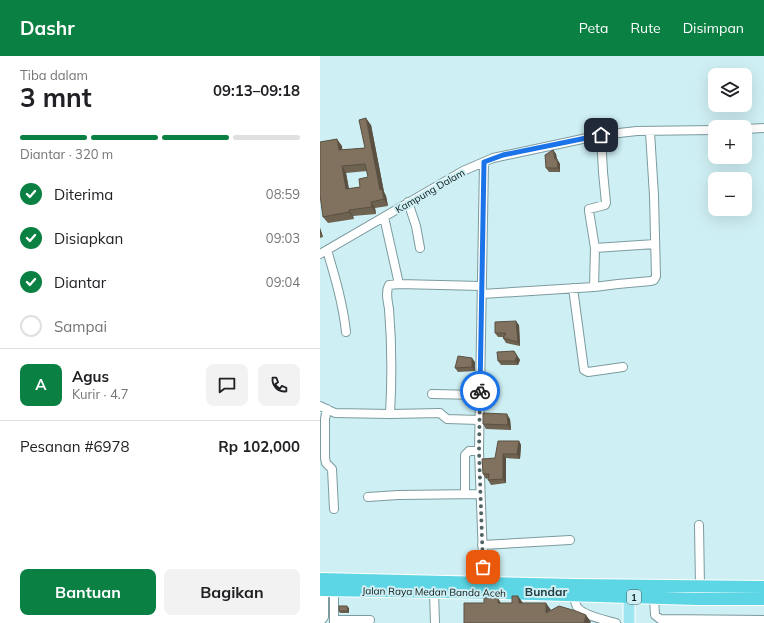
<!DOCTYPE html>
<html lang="id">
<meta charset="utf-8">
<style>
:root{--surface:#fff;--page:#f2f2f2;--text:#202124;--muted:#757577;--line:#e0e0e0;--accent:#0b8043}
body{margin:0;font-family:Mulish,sans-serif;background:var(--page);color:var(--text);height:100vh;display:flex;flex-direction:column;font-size:15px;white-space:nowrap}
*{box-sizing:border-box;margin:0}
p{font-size:13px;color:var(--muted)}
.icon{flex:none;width:22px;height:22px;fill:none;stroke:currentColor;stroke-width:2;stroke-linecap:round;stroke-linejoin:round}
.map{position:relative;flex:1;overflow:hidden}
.side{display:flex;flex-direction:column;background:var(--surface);width:320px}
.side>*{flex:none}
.fabs{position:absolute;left:388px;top:12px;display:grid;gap:8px}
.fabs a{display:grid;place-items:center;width:44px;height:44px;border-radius:8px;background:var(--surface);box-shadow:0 4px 16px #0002;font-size:20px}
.pin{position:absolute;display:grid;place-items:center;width:34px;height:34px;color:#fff;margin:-17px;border-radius:8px;box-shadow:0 2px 6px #0006}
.courier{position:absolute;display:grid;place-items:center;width:40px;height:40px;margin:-20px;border:3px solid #1a73e8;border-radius:50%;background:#fff;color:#222;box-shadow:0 1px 5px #0007}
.head em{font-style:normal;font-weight:700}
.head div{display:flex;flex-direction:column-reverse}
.head{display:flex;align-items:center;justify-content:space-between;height:68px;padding:0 20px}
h1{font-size:26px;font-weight:700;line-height:30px}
.bar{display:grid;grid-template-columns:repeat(4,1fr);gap:6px 4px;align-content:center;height:48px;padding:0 20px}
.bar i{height:5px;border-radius:3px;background:var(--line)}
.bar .active{background:var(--accent)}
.bar p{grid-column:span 4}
.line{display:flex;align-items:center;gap:10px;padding:0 20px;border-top:1px solid var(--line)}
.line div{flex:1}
.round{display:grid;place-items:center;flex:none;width:42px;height:42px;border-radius:8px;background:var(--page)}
ol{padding:0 20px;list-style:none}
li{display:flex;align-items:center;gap:12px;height:44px}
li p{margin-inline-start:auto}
li .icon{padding:4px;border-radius:50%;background:var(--accent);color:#fff;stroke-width:4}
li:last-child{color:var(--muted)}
li i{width:22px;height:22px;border:2px solid var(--line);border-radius:50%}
.action{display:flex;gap:8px;margin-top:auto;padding:8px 20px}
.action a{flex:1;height:46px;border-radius:8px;background:var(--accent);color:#fff;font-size:16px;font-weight:700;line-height:46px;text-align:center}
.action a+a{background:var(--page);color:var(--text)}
header{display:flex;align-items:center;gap:24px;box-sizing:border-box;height:56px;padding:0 20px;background:var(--accent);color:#fff}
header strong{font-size:19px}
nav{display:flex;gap:22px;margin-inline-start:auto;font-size:14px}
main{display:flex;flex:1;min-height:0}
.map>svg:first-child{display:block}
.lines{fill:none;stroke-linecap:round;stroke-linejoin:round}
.minor-casing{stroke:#7c9b9f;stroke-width:10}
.major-casing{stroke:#fff;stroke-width:13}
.highway-casing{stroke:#fff;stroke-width:14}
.minor{stroke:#fff;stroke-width:8}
.major{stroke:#9de6ef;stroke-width:11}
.highway{stroke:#5cd6e4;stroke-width:12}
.wall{fill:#6e6251;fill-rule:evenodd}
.shaded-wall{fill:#5a5042}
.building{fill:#80725e;stroke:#5a5042;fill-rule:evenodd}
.done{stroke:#4f6365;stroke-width:4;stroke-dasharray:0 7.2}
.route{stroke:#1a73e8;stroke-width:5}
.labels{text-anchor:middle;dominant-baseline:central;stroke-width:4;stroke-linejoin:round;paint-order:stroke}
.shield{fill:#ceeff3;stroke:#45585a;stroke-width:1}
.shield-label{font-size:9px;font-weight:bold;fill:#0a1718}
.street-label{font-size:10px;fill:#0a1718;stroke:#ceeff3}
.quarter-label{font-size:12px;font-weight:bold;fill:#213e42;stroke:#ceeff3}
</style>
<header>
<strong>Dashr</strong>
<nav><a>Peta</a><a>Rute</a><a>Disimpan</a></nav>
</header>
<main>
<section class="side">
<div class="head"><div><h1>3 mnt</h1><p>Tiba dalam</p></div><em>09:13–09:18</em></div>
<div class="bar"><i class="active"></i><i class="active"></i><i class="active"></i><i></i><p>Diantar · 320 m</p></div>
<ol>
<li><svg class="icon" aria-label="check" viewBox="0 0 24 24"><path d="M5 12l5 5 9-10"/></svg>Diterima<p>08:59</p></li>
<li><svg class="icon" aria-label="check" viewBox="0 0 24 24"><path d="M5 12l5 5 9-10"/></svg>Disiapkan<p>09:03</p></li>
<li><svg class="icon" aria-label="check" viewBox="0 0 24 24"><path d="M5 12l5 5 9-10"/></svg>Diantar<p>09:04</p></li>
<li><i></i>Sampai</li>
</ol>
<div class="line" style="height:72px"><b class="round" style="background:var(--accent);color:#fff">A</b><div><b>Agus</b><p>Kurir · 4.7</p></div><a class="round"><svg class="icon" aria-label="chat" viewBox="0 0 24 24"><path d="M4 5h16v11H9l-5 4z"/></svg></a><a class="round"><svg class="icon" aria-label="phone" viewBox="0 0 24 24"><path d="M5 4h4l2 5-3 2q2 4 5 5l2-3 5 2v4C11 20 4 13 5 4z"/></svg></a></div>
<div class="line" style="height:52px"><div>Pesanan #6978</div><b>Rp 102,000</b></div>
<div class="action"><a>Bantuan</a><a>Bagikan</a></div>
</section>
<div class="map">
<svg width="444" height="567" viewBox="0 0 444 567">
<rect width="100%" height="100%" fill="#ceeff3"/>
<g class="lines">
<defs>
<path id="minor" d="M425,73L444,72
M164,106L159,395L164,527
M88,146L96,170L100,192
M64,161L79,228
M275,192L335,188
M7,194C15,221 23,248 26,276
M0,198L143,115L173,102L281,79L317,75L395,74
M274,231L298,228L331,225L334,224L336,220L334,140L330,76
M253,232L264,314L268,316L303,311
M162,238L274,231L275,192L269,155V153L285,149L286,147L283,116L281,79
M112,338L160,339
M0,350L15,357L70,358C72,323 72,289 69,253C68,246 65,236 69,229L79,228L161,230
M7,353L5,363V402L6,407L12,413L14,453
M70,358L120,357L127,363L159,364
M145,438V399L149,395H159
M48,441L78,439L160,438
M379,469L380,531
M162,489L250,484
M114,536L115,567
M254,540C255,543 255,549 258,552C264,560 286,564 296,567
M334,542L335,559L340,563L444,564
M14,564H50
M0,566L4,561V534
M14,567V534"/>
<path id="major" d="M309,541V567"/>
<path id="highway" d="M0,523L255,529L444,531
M0,534L183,537L376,543H444"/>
</defs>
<use href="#minor" class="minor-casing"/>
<use href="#major" class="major-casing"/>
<use href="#highway" class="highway-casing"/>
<use href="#minor" class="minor"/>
<use href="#major" class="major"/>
<use href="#highway" class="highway"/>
</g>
<path class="wall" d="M51,69L64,136L66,140L68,150L55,152L56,158L33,160L34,163L8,167L3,161L22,90V94L45,92ZM47,115L48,121L40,131L29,133L26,117Z
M233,94L236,98L237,103L240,108V116H229L226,112Z
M0,172L3,181L0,182Z
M199,269L200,290L186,287L183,282L184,281H178L175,277Z
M194,295L200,304L198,309H181L178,305Z
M155,306V315L138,316L135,312Z
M190,363L191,374L166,373L163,368Z
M199,385L201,389L200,403L186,402V427L171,429L168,424L169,422L166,423L163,418L175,402Z
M29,552V557H20L19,555Z"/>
<path class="shaded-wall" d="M46,62L51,69L64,136L66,140L68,150L64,143L60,134Z
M17,83L22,90L23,100L19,94Z
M233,94L236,98L237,105V103L240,108V116L238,112L235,103Z
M22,110L26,117L30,139L26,133Z
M51,146L55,152L56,158L52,151Z
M29,154L33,160L34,163L29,156Z
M0,172L3,181L0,177Z
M196,265L199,269L200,290L198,286Z
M194,295L200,304L198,309L195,305Z
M152,302L155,306V315L152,311Z
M187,358L190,363L191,374L188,369Z
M199,385L201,389L200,403L197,398Z
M183,398L186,402V427L183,423Z
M198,540L203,547H199Z
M178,542L182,549L178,547Z
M226,547L231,554L226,557Z
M27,550L29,552V557L28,555Z
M266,559L271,566L270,567H264Z"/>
<path class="building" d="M46,62L60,134L62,133L64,143L51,146L52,151L29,154V156L3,161L0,139V86L17,83L19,94L45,92L39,64ZM45,108L48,121L39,123L40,131L26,133L22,110Z
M233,94L235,103H237L238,112H226L225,99Z
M196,265L198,286L183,282L186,277H175V266Z
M194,295L197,300L195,305H178L177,296Z
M138,300L152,302V311L135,312Z
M163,357L187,358L188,369L163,368Z
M178,385H199L197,398H183V423L168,424L169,418H163L162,403L175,402Z
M192,540H198L199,547H226V557L239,550L256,555L266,559L264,567H144V547H164V542H178V547H192Z
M19,550H27L28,555H19Z"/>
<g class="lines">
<path class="done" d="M160,335L159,395L163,511"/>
<path class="route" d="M160,335L164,106L183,99L281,79"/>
</g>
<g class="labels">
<rect class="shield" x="307" y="534" width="14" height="14" rx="3"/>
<g class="shield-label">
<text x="314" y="541">1</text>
</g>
<g class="street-label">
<text transform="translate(110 135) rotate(-30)">Kampung Dalam</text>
<text transform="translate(114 536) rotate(1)">Jalan Raya Medan Banda Aceh</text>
</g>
<g class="quarter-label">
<text x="226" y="535">Bundar</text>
</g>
</g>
</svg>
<div class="fabs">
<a><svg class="icon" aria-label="layers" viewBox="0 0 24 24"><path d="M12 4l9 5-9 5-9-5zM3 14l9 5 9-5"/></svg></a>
<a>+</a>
<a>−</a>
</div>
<div class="pin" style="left:163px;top:511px;background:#ea580c"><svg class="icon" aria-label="bag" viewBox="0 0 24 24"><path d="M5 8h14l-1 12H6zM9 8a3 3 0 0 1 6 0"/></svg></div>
<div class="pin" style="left:281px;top:79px;background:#1f2937"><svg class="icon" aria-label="home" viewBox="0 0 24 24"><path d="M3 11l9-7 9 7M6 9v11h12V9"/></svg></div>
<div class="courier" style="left:160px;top:335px"><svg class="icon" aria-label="bike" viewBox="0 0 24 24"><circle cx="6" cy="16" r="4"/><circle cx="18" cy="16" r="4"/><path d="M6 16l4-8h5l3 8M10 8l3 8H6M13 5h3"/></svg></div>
</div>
</main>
